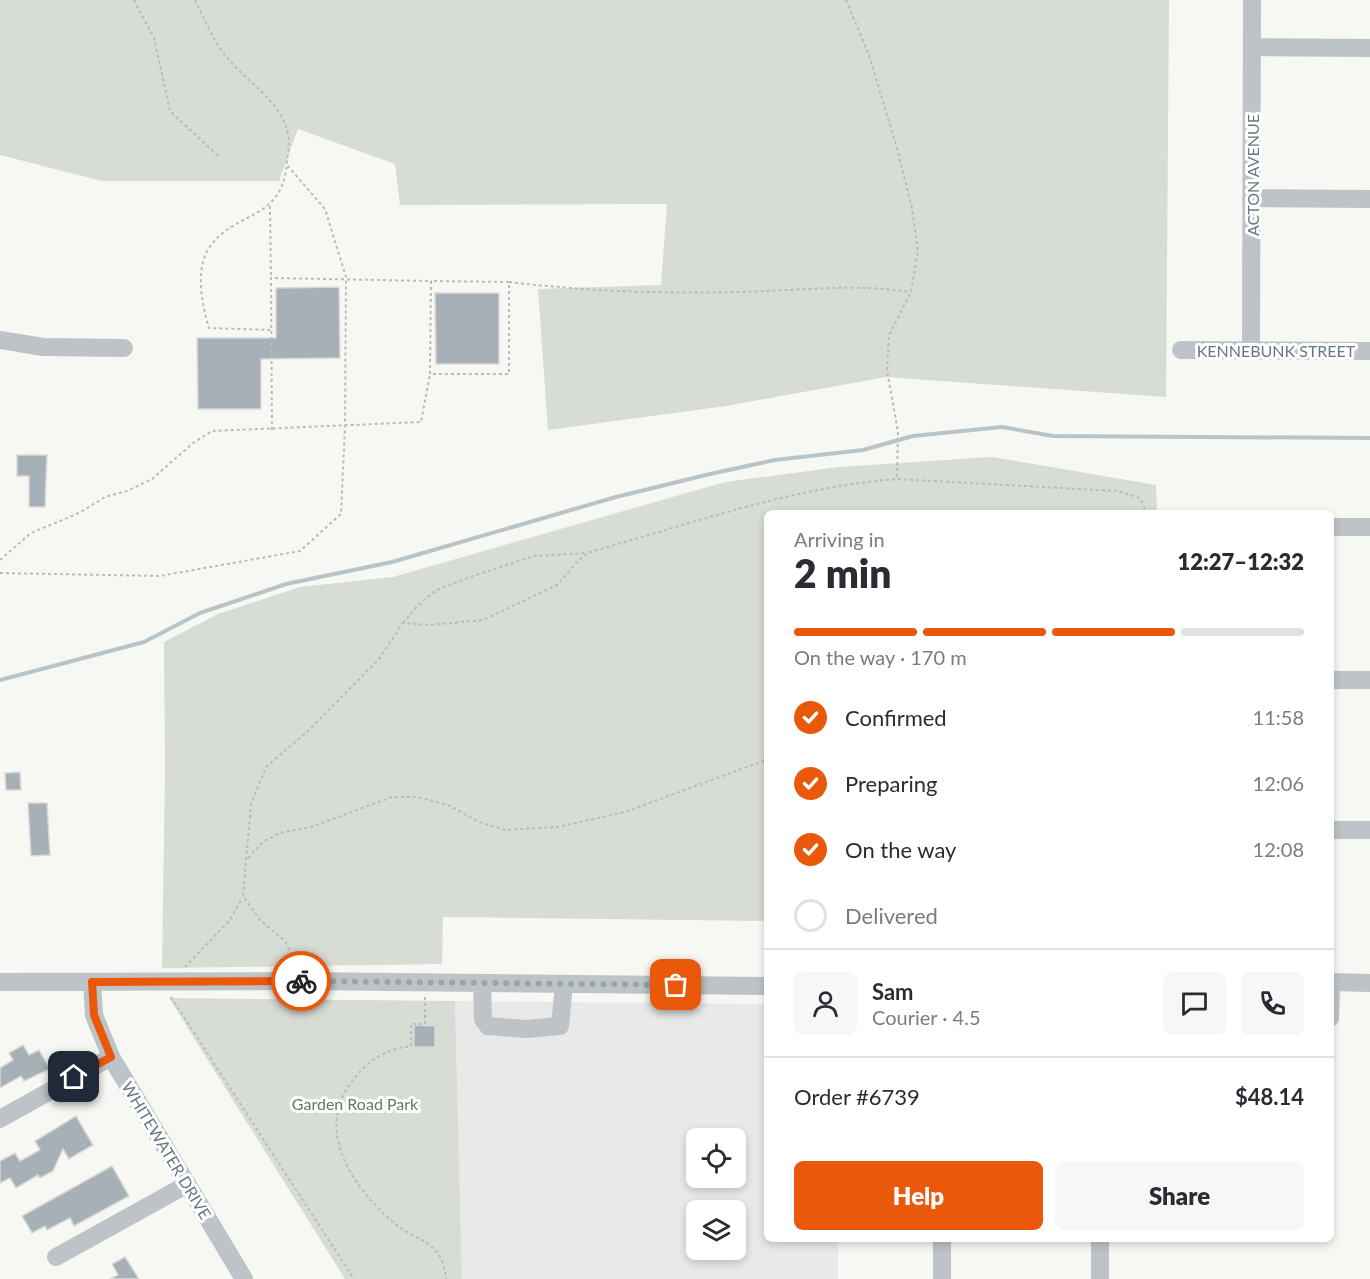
<!DOCTYPE html>
<meta charset="utf-8">
<style>
:root{--surface:#fff;--page:#f7f7f7;--text:#2b2b33;--muted:#7c7c81;--line:#e1e1e2;--accent:#ea580c}
body{margin:0;font-family:Lato,sans-serif;background:var(--page);color:var(--text);height:100vh;display:flex;flex-direction:column;font-size:22px;white-space:nowrap}
*{box-sizing:border-box;margin:0}
p{font-size:20px;color:var(--muted)}
.icon{flex:none;width:33px;height:33px;fill:none;stroke:currentColor;stroke-width:2;stroke-linecap:round;stroke-linejoin:round}
.map{position:relative;flex:1;overflow:hidden}
.drawer{position:absolute;left:764px;top:510px;width:570px;height:732px;display:flex;flex-direction:column;background:var(--surface);border-radius:9px;box-shadow:0 3px 9px #0003}
.drawer>*{flex:none}
.tools{position:absolute;left:686px;top:1128px;display:grid;gap:12px}
.tools a{display:grid;place-items:center;width:60px;height:60px;border-radius:9px;background:var(--surface);box-shadow:0 3px 9px #0003;font-size:30px}
.pin{position:absolute;display:grid;place-items:center;width:51px;height:51px;color:#fff;margin:-26px;border-radius:12px;box-shadow:0 3px 9px #0006}
.courier{position:absolute;display:grid;place-items:center;width:60px;height:60px;margin:-30px;border:4px solid #ea580c;border-radius:50%;background:#fff;color:#222;box-shadow:0 2px 8px #0007}
.summary em{font-style:normal;font-weight:800}
.summary div{display:flex;flex-direction:column-reverse}
.summary{display:flex;align-items:center;justify-content:space-between;height:102px;padding:0 30px}
h1{font-size:39px;font-weight:800;line-height:45px}
.bar{display:grid;grid-template-columns:repeat(4,1fr);gap:9px 6px;align-content:center;height:72px;padding:0 30px}
.bar i{height:8px;border-radius:4px;background:var(--line)}
.bar .active{background:var(--accent)}
.bar p{grid-column:span 4}
.line{display:flex;align-items:center;gap:15px;padding:0 30px;border-top:2px solid var(--line)}
.line div{flex:1}
.round{display:grid;place-items:center;flex:none;width:63px;height:63px;border-radius:9px;background:var(--page)}
ol{padding:0 30px;list-style:none}
li{display:flex;align-items:center;gap:18px;height:66px}
li p{margin-inline-start:auto}
li .icon{padding:6px;border-radius:50%;background:var(--accent);color:#fff;stroke-width:4}
li:last-child{color:var(--muted)}
li i{width:33px;height:33px;border:3px solid var(--line);border-radius:50%}
.button{display:flex;gap:12px;margin-top:auto;padding:12px 30px}
.button a{flex:1;height:69px;border-radius:9px;background:var(--accent);color:#fff;font-size:24px;font-weight:800;line-height:69px;text-align:center}
.button a+a{background:var(--page);color:var(--text)}
.map>svg:first-child{display:block}
.built{fill:#e8e9e8;fill-rule:evenodd}
.green{fill:#d7dcd4}
.lines{fill:none;stroke-linecap:round;stroke-linejoin:round}
.stream{stroke:#b8c4c8;stroke-width:4}
.building{fill:#a7b0b6;stroke:#d9d9d7;stroke-width:1.5}
.path{stroke:#b9bcbf;stroke-width:2;stroke-dasharray:3 3;stroke-linecap:butt}
.minor{stroke:#bec3c7;stroke-width:18}
.done{stroke:#99a4ac;stroke-width:6;stroke-dasharray:0 10.8}
.route{stroke:#ea580c;stroke-width:8}
.labels{text-anchor:middle;dominant-baseline:central;stroke-width:6;stroke-linejoin:round;paint-order:stroke}
.street-label{font-size:16px;fill:#677885;stroke:#fff}
.park-label{font-size:16px;fill:#667762;stroke:#fff}
</style>
<div class="map">
<svg width="1370" height="1279" viewBox="0 0 1370 1279">
<rect width="100%" height="100%" fill="#f7f7f4"/>
<path class="built" d="M455,1001L766,1004V1239H838V1279H462ZM696,1138H735V1178H696ZM696,1210H735V1250H696Z"/>
<path class="green" d="M0,0H1169L1166,397L886,377L726,406L548,430L538,289L661,285L667,204L400,205L395,164L298,129L279,181H102L0,155Z
M992,457L1156,485L1157,513H766V921L443,917L442,964L162,968L165,771L164,642L218,614L300,587L393,577L725,482L839,467Z
M169,998L455,1001L462,1279H345Z"/>
<g class="lines">
<path class="stream" d="M0,680L144,642L200,613L286,584L392,562L616,497L710,474L775,460L863,450L913,436L1002,427L1053,436L1370,438"/>
</g>
<path class="building" d="M339,287L340,358L261,359V409H198L197,338H276V288Z
M435,293H499V364H436Z
M17,455H47L45,507H29V476H17Z
M20,772L21,790H6L5,773Z
M28,803H47L50,855L31,856Z
M414,1025L435,1026V1047H414Z
M23,1045L29,1055L39,1050L50,1069L24,1081L21,1076L0,1088V1068L13,1060L9,1053Z
M76,1116L93,1145L69,1159L63,1149L53,1171L40,1178L38,1175L16,1188L10,1178L0,1183V1161L15,1153L20,1161L40,1150L35,1141Z
M112,1166L129,1196L74,1226L70,1218L47,1230L45,1226L32,1233L22,1216Z
M125,1257L139,1279H110L118,1275L112,1264Z"/>
<g class="lines">
<path class="path" d="M134,0L154,38L170,111L218,156
M195,0C204,19 213,40 226,56C245,81 282,101 288,134C290,142 288,153 287,161C283,223 235,209 209,248C195,269 202,306 209,328L272,330
M846,0L869,55L896,145L912,208L918,251L911,292L889,335L887,370L898,432L897,479
M270,206L271,278
M509,282C585,291 662,294 737,292C796,291 852,283 911,292
M272,430L271,278L431,281L430,374H509V282L431,281
M0,560L31,533L79,513L105,497L127,491L152,479L193,443L212,431L421,422L430,374
M0,573L160,576L300,551L341,514L345,426L346,277L325,209L287,165
M403,623L419,604L437,590L470,577L534,556L587,553
M248,858L263,842L279,833L311,827L392,797H418L448,805L479,822L505,830L557,827L625,812L766,760
M297,966L285,941L260,920L243,896L251,804L266,767L309,730L379,659L403,623L430,625L483,620L557,585L579,560L590,552C690,524 793,487 897,479L1117,491L1140,498L1147,513
M185,967L230,920L242,898
M171,997L354,1279
M425,997V1024H411V1046C382,1050 364,1063 348,1087C316,1136 356,1190 393,1222C418,1244 442,1238 446,1279"/>
<path class="minor" d="M1253,47L1370,48
M1251,198L1370,199
M0,340L43,347L124,348
M1181,350L1370,351
M1251,350L1252,0
M1330,527H1370
M1330,680H1370
M1330,830H1370
M0,982L301,981L766,986
M92,982L94,1015L111,1057L244,1279
M1330,982L1370,983
M482,983L483,1019L488,1026L527,1029L560,1026L564,984
M1330,1018L1331,982
M0,1119L111,1057
M942,1239V1279
M1100,1239V1279
M56,1257L186,1185"/>
</g>
<g class="lines">
<path class="done" d="M301,981L676,985"/>
<path class="route" d="M74,1077L111,1057L94,1015L92,982L301,981"/>
</g>
<g class="labels">
<g class="street-label">
<text transform="translate(1252 175) rotate(-90)">ACTON AVENUE</text>
<text x="1276" y="350">KENNEBUNK STREET</text>
<text transform="translate(167 1150) rotate(59)">WHITEWATER DRIVE</text>
</g>
<g class="park-label">
<text x="355" y="1103">Garden Road Park</text>
</g>
</g>
</svg>
<div class="tools">
<a><svg class="icon" aria-label="locate" viewBox="0 0 24 24"><circle cx="12" cy="12" r="6"/><path d="M12 2v4M12 18v4M2 12h4M18 12h4"/></svg></a>
<a><svg class="icon" aria-label="layers" viewBox="0 0 24 24"><path d="M12 4l9 5-9 5-9-5zM3 14l9 5 9-5"/></svg></a>
</div>
<div class="pin" style="left:676px;top:985px;background:#ea580c"><svg class="icon" aria-label="bag" viewBox="0 0 24 24"><path d="M5 8h14l-1 12H6zM9 8a3 3 0 0 1 6 0"/></svg></div>
<div class="pin" style="left:74px;top:1077px;background:#1f2937"><svg class="icon" aria-label="home" viewBox="0 0 24 24"><path d="M3 11l9-7 9 7M6 9v11h12V9"/></svg></div>
<div class="courier" style="left:301px;top:981px"><svg class="icon" aria-label="bike" viewBox="0 0 24 24"><circle cx="6" cy="16" r="4"/><circle cx="18" cy="16" r="4"/><path d="M6 16l4-8h5l3 8M10 8l3 8H6M13 5h3"/></svg></div>
<section class="drawer">
<div class="summary"><div><h1>2 min</h1><p>Arriving in</p></div><em>12:27–12:32</em></div>
<div class="bar"><i class="active"></i><i class="active"></i><i class="active"></i><i></i><p>On the way · 170 m</p></div>
<ol>
<li><svg class="icon" aria-label="check" viewBox="0 0 24 24"><path d="M5 12l5 5 9-10"/></svg>Confirmed<p>11:58</p></li>
<li><svg class="icon" aria-label="check" viewBox="0 0 24 24"><path d="M5 12l5 5 9-10"/></svg>Preparing<p>12:06</p></li>
<li><svg class="icon" aria-label="check" viewBox="0 0 24 24"><path d="M5 12l5 5 9-10"/></svg>On the way<p>12:08</p></li>
<li><i></i>Delivered</li>
</ol>
<div class="line" style="height:108px"><a class="round"><svg class="icon" aria-label="person" viewBox="0 0 24 24"><circle cx="12" cy="8" r="4"/><path d="M4 21q1-7 8-7t8 7"/></svg></a><div><b>Sam</b><p>Courier · 4.5</p></div><a class="round"><svg class="icon" aria-label="chat" viewBox="0 0 24 24"><path d="M4 5h16v11H9l-5 4z"/></svg></a><a class="round"><svg class="icon" aria-label="phone" viewBox="0 0 24 24"><path d="M5 4h4l2 5-3 2q2 4 5 5l2-3 5 2v4C11 20 4 13 5 4z"/></svg></a></div>
<div class="line" style="height:78px"><div>Order #6739</div><b>$48.14</b></div>
<div class="button"><a>Help</a><a>Share</a></div>
</section>
</div>
